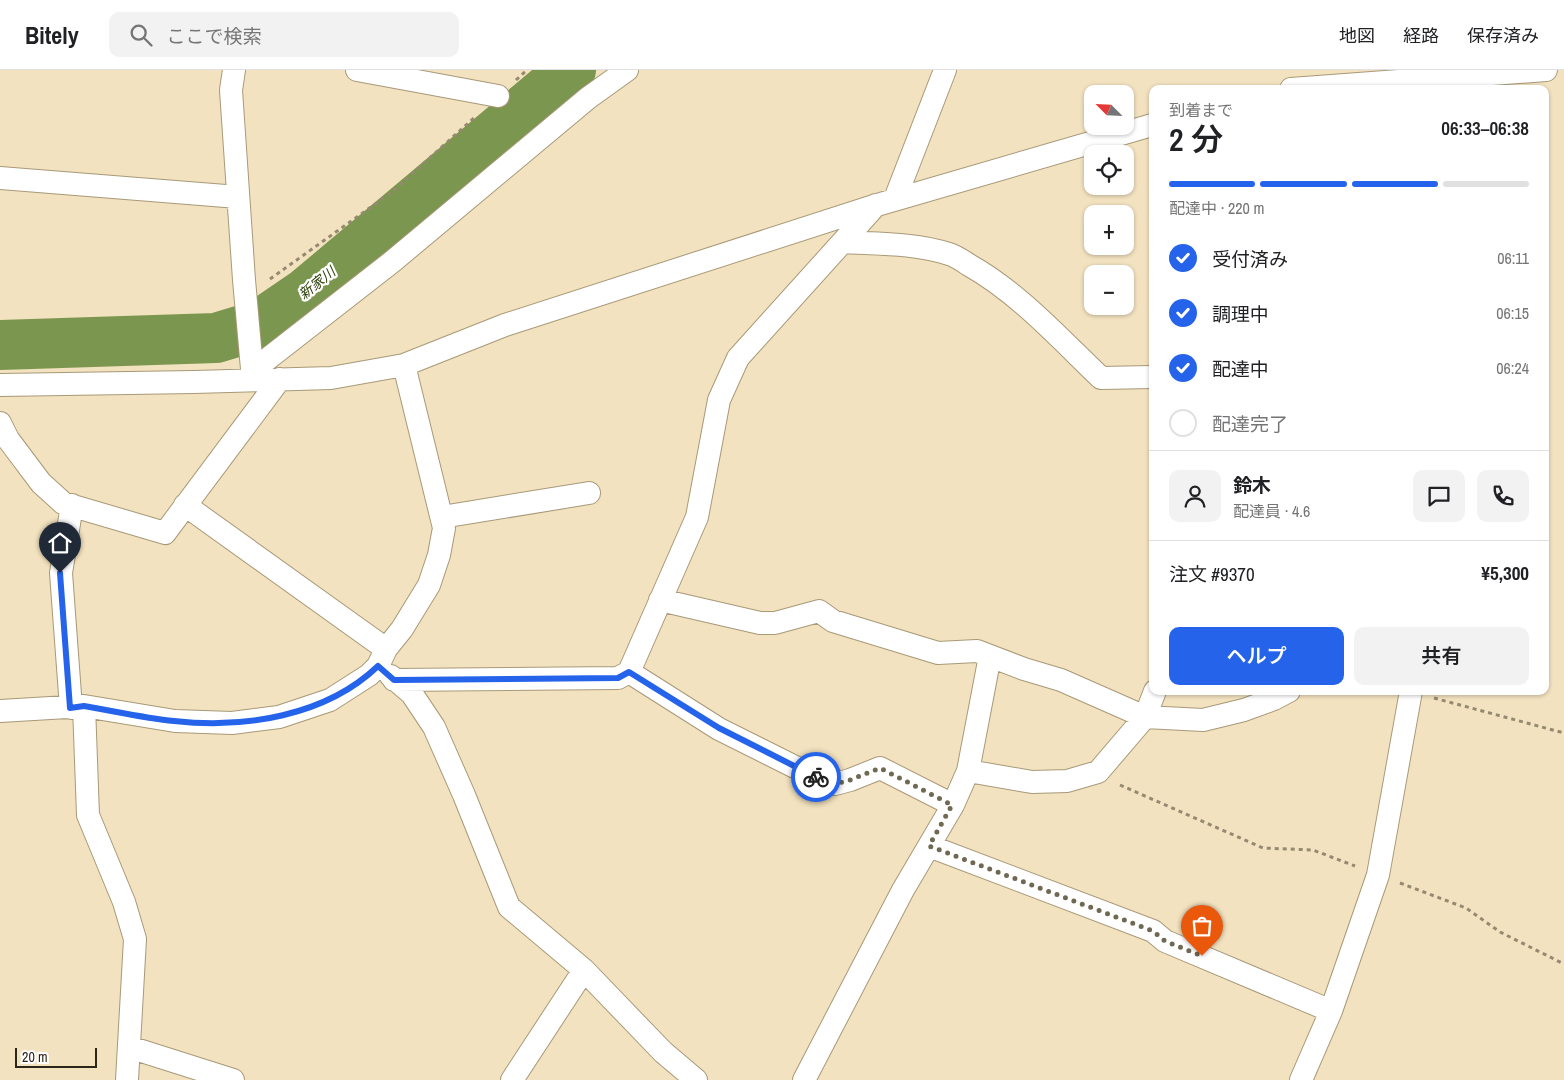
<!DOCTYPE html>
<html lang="ja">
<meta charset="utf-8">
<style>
:root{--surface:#fff;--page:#f2f2f2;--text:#202124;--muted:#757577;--line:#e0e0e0;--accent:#2563eb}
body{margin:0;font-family:"Archivo Narrow","Noto Sans JP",sans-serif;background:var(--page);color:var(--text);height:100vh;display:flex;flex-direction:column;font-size:19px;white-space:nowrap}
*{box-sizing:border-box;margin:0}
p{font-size:16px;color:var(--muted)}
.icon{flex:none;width:28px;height:28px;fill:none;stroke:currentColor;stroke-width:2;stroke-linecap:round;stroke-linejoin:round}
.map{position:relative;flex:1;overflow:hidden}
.details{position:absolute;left:1149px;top:15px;width:400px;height:610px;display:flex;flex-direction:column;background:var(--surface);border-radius:10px;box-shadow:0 1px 4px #0004}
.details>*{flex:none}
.needle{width:32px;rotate:294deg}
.tools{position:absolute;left:1084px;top:15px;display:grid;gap:10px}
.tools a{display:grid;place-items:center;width:50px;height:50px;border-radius:10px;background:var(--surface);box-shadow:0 1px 4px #0004;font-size:25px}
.scale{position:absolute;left:15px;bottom:12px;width:82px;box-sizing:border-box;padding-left:5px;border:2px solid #2c2619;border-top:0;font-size:14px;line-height:18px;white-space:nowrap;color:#2c2619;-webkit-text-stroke:4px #fff;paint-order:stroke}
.pin{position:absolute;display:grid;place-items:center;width:42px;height:42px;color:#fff;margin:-51px -21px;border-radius:50% 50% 50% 0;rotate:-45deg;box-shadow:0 0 5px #0007}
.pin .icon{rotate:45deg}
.courier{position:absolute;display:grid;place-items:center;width:50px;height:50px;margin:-25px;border:4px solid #2563eb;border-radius:50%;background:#fff;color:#222;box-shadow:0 1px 6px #0007}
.headline em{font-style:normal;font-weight:600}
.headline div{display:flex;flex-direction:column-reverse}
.headline{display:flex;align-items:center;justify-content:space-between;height:85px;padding:0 20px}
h1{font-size:32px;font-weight:600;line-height:38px}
.bar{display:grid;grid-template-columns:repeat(4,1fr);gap:8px 5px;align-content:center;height:60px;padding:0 20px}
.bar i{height:6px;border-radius:4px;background:var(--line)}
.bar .active{background:var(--accent)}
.bar p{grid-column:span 4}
.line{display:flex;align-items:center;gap:12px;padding:0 20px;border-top:1px solid var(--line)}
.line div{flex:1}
.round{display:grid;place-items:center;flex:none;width:52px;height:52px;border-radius:10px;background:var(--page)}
ol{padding:0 20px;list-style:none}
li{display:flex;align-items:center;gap:15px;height:55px}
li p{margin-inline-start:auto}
li .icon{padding:5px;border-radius:50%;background:var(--accent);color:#fff;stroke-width:4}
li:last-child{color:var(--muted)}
li i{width:28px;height:28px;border:2px solid var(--line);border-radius:50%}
.cta{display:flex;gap:10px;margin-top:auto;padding:10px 20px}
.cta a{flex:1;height:58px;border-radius:10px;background:var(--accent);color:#fff;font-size:20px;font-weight:600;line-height:58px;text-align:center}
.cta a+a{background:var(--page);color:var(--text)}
header{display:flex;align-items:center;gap:30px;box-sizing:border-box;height:70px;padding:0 25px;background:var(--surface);border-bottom:1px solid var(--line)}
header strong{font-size:24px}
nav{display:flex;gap:28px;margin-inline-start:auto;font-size:18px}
.search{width:350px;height:45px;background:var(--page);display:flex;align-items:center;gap:12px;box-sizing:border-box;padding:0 18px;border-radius:10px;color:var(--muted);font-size:19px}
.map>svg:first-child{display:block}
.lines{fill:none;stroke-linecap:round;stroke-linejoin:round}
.river{stroke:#7b964e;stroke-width:50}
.minor-casing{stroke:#a89978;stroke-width:24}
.path{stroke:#958a71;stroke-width:3;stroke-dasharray:4 4;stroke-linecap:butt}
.minor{stroke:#fff;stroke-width:22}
.done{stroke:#716853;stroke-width:5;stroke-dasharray:0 9}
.route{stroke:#2563eb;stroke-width:6}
.labels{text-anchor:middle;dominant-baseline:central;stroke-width:4.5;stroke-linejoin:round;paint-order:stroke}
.water-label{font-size:14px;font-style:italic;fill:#30420c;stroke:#fff}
</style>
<header>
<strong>Bitely</strong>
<div class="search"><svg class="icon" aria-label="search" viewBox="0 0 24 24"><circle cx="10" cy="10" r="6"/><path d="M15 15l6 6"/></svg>ここで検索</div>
<nav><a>地図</a><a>経路</a><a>保存済み</a></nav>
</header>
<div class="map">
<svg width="1564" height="1010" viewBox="0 0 1564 1010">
<rect width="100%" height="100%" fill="#f2e2bf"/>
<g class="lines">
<path class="river" d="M0,275L216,268L259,255L307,222L571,0"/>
<defs>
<path id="minor" d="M234,0L231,20L244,210L253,310
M357,0L498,26
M1291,19L1546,0
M0,108L238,127
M895,129L945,0
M843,172C878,174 915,173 949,184C956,186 963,191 969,195C1019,223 1060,269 1101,308L1152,307
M252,301L393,191L588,28L627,0
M0,315L194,312L331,308L404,295L505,255L877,135L1152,55
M0,353L8,369L41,413L63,433L165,463L280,309
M185,435L386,579
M442,447L589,423
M660,530L760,553H775L819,541L833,551L938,583L977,581L1024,599L1061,610L1145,647L1203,650L1244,640L1274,629L1289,621
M629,602L719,659L809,704L835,714L850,710L880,698L953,735
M391,606L412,624L434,657L464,725L509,837L584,900L663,982L696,1010
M394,610L618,608L629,602L697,447L719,330L738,288L876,135
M84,636L88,745L124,832L135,869L127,1010
M71,638L61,503L72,435
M0,641L84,636L175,651L232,653L279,647L330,630L369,605L378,596L386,579L402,559L429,515L439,485L444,458L404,295
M968,701L1032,712L1067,711L1098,702L1145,647L1155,621
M929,776L1153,861L1165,871L1331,941
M129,977L233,1010
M512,1010L584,900
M804,1010L903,820L953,735L968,701L990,586
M1301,1010L1331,941L1378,805L1411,621"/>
</defs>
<use href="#minor" class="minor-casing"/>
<path class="path" d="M516,10L527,0
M270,209L392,122L475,47
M1434,628L1564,663
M1120,715L1263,778L1313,780L1355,796
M1400,813L1466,838L1500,862L1564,894"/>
<use href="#minor" class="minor"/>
</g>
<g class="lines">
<path class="done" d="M816,707L834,714L850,710L880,698L952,735L929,776L1153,861L1165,871L1202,886"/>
<path class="route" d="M60,503L70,638L84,636C114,641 144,648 174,651C244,659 326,646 378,596L394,610L618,608L629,602L719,658L816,707"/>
</g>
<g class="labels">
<g class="water-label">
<text transform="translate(317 213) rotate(-39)">新家川</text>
</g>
</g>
</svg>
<div class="tools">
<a><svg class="needle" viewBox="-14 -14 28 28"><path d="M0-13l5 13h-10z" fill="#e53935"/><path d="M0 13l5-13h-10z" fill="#757577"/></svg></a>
<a><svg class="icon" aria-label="locate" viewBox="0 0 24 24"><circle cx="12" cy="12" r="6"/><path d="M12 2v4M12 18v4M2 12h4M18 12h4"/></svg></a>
<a>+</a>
<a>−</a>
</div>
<div class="scale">20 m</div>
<div class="pin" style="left:1202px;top:886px;background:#ea580c"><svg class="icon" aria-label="bag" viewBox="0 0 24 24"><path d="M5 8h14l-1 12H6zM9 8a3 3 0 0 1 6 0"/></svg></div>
<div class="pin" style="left:60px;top:503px;background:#1f2937"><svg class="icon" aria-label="home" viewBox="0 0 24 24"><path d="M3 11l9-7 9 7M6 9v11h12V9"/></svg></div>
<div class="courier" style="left:816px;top:707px"><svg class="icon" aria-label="bike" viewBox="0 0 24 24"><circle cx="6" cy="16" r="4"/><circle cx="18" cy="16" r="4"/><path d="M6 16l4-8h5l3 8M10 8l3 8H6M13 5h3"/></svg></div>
<section class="details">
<div class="headline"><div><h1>2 分</h1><p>到着まで</p></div><em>06:33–06:38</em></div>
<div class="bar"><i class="active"></i><i class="active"></i><i class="active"></i><i></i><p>配達中 · 220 m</p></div>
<ol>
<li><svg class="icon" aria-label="check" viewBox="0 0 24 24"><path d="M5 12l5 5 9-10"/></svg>受付済み<p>06:11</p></li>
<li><svg class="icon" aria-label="check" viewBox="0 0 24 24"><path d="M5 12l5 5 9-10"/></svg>調理中<p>06:15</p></li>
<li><svg class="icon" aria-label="check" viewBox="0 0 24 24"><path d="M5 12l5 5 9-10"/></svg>配達中<p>06:24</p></li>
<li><i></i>配達完了</li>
</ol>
<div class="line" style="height:90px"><a class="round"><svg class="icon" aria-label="person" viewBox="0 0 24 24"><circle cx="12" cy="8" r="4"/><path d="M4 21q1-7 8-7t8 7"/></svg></a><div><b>鈴木</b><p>配達員 · 4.6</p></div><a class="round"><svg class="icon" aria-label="chat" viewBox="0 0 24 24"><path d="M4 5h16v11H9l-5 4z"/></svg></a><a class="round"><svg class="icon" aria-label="phone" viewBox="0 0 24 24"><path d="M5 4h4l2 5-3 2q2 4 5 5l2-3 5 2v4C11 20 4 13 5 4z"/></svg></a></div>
<div class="line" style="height:65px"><div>注文 #9370</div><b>¥5,300</b></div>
<div class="cta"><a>ヘルプ</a><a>共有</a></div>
</section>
</div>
